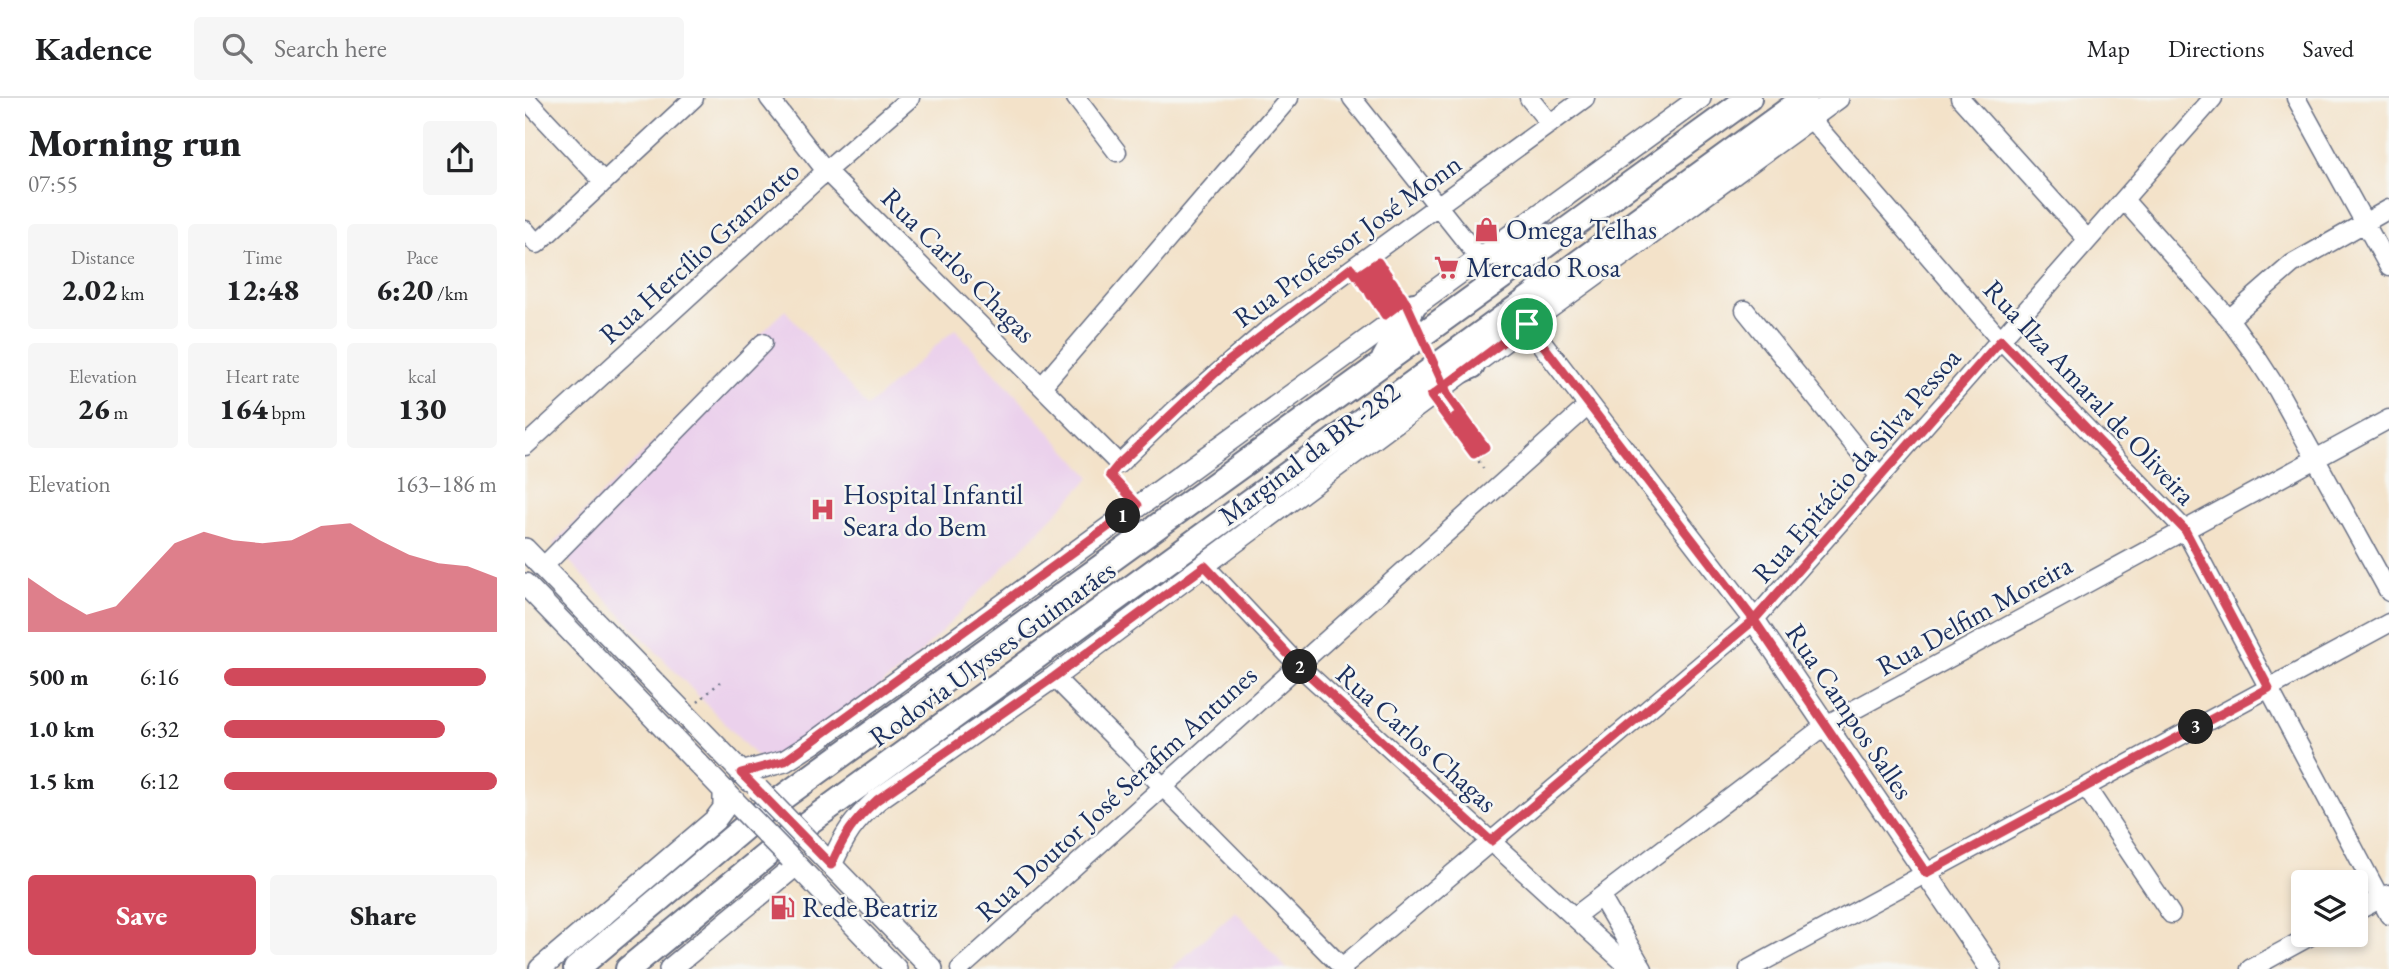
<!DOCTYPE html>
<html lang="en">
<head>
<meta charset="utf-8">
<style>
  :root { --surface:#fff; --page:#f6f6f6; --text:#202124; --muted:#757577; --line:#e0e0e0; --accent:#d1495b }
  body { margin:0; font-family:"EB Garamond",serif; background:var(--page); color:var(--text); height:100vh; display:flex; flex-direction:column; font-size:26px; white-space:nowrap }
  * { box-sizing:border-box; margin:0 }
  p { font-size:23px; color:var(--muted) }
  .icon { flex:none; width:38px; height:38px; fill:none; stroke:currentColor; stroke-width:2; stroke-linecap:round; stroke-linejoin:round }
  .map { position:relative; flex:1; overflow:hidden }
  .panel { display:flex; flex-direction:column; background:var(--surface); width:525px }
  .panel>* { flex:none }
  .fabs { position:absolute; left:1766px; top:772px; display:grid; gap:14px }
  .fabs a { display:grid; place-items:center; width:77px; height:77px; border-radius:7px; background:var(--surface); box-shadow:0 4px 10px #0003; font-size:35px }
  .pin { position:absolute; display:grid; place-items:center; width:60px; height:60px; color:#fff; margin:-30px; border:4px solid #fff; border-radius:50%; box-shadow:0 2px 7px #0007 }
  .km { position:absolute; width:35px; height:35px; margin:-18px; border-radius:50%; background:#222; color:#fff; font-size:19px; line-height:35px; text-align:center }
  .round { display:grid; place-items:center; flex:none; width:74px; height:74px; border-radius:7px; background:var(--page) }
  .headline { display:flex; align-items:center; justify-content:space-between; height:119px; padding:0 28px }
  h1 { font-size:38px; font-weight:800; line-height:52px }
  .figures { display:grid; grid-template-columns:repeat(3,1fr); gap:10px; height:119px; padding:7px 28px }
  .figures div { display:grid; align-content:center; border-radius:7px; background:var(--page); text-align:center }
  .figures b { font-size:30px; font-weight:800 }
  .figures small { font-size:19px; font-weight:400 }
  .figures p { font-size:19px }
  .chart { height:196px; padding:14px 28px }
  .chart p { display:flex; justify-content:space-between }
  .chart svg { width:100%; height:126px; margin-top:7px; fill:var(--accent); opacity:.7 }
  .button { display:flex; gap:14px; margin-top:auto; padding:14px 28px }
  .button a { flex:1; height:80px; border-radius:7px; background:var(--accent); color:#fff; font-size:28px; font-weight:800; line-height:80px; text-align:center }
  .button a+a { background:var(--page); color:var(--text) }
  ul { padding:0 28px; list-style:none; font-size:23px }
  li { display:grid; grid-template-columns:112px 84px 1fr; align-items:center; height:52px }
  li i { height:18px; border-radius:9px; background:var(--accent) }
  header { display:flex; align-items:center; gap:42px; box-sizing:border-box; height:98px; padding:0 35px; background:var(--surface); border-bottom:2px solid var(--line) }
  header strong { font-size:33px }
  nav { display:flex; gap:38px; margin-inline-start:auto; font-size:24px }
  .search { width:490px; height:63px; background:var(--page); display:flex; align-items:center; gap:18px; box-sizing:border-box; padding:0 24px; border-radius:7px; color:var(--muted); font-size:26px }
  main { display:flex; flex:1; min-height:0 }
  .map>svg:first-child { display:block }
  .built { fill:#ebd1ec }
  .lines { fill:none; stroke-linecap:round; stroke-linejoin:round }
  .minor-casing { stroke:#676e83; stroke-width:21 }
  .major-casing { stroke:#676e83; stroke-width:24 }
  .highway-casing { stroke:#676e83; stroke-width:28 }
  .path { stroke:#676e83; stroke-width:2.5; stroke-dasharray:2 5; stroke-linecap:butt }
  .minor { stroke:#fff; stroke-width:18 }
  .major { stroke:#fff; stroke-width:21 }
  .highway { stroke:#fff; stroke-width:24 }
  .major-bridge-casing { stroke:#676e83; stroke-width:24; stroke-linecap:butt }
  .path-bridge { stroke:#676e83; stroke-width:2.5; stroke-dasharray:2 5; stroke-linecap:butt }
  .major-bridge { stroke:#fff; stroke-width:21 }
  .route-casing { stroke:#fff; stroke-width:14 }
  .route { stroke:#d1495b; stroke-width:9 }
  .labels { text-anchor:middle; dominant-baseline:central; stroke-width:5; stroke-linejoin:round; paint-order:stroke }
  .poi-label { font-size:28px; fill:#1b2f5e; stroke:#f6f6f2; text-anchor:start }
  .street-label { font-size:28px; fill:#1b2f5e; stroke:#f6f6f2 }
</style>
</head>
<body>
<header>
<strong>Kadence</strong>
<div class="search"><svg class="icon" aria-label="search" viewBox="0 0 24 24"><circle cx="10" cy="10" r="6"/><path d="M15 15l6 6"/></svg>Search here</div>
<nav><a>Map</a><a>Directions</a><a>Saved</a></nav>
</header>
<main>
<section class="panel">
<div class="headline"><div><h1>Morning run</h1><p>07:55</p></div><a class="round"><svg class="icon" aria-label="share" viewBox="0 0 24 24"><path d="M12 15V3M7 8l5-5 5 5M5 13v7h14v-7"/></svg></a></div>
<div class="figures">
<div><p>Distance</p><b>2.02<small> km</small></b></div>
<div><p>Time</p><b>12:48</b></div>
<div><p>Pace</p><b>6:20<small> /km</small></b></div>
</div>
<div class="figures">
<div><p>Elevation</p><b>26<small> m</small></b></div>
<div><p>Heart rate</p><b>164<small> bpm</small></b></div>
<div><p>kcal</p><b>130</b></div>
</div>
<div class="chart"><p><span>Elevation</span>163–186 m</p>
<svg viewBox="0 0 160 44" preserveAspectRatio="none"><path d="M0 44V25L10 32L20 38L30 35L40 24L50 13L60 9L70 12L80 13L90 12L100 7L110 6L120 12L130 17L140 20L150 21L160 25V44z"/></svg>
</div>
<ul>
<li><b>500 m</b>6:16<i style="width:96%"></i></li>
<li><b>1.0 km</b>6:32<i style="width:81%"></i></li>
<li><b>1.5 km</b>6:12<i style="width:100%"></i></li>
</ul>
<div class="button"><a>Save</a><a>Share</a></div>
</section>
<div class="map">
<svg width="1864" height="871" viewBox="0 0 1864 871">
  <rect width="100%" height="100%" fill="#f6f6f2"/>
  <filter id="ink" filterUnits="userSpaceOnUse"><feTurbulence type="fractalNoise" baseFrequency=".0143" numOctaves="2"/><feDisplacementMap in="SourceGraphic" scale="14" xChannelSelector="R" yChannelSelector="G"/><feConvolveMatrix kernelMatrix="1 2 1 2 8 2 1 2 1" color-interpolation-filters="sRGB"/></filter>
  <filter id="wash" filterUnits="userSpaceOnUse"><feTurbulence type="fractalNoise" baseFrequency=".00686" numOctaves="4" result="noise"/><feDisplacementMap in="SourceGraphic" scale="28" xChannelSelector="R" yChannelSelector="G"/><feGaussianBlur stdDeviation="1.57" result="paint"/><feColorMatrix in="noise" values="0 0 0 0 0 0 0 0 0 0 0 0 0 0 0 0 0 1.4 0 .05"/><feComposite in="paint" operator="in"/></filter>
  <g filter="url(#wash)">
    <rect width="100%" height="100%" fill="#f3e2c9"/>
    <path class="built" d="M260,212L342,309L430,231L566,379L388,563L271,651L241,663L231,658L28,446Z
      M710,812L762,871H646L710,813Z"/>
  </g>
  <g filter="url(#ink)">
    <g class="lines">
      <defs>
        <path id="minor" d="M0,0L79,84
          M244,0L301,73L594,366L650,312L740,234L1060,0
          M551,0L592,54
          M827,0L954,160
          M1004,0L1025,26
          M1435,0L1563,142
          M1771,0L1864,169
          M1285,20L1476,242L1660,432L1864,817
          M1599,102L1704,221L1730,257L1752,291L1864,494
          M0,132L12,146L169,0
          M1220,212L1355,379
          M1704,221L1767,166L1864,111
          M518,287L764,0
          M0,348L301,73L385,0
          M680,468L773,567L1106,871
          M18,469L238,245
          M529,579L819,871
          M1561,689L1646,816
          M1076,799L1118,871
          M1830,814L1864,796
          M1049,819L1301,627L1864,321
          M817,869L1229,522L1688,0
          M435,871L1064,307
          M1224,871L1864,525
          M1725,871L1789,836"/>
        <path id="major" d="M1002,226L1229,522L1466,871
          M0,451L225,683
          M0,486L215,709
          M216,675L260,663L288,645L1175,0
          M283,743L407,871
          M265,760L371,871
          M306,767C320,736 327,725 352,702L529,579L1002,226L1313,0
          M15,871L190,722L199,710V692
          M145,871L271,767"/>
        <path id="highway" d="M954,160L1022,138
          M859,261L889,207
          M902,288L947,268
          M51,871L239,713L1224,0
          M103,871L262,740L1280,0"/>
      </defs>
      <use href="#minor" class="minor-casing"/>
      <use href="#major" class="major-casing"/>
      <use href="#highway" class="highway-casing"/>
      <path class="path" d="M854,209L853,207L873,193L871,189L851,204L849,201L869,186L867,183L846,198L844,194L864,180L862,176L841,191L839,188L860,173L857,170L856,171
        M927,303L960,349L957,351L933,318L930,320L953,353L949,356
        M917,312L937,337L961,375
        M590,382L602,395
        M173,604L195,584"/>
      <use href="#minor" class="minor"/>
      <use href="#major" class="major"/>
      <use href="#highway" class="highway"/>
      <defs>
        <path id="major-bridge" d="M233,691L283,743
          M215,709L265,760"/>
      </defs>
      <use href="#major-bridge" class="major-bridge-casing"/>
      <path class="path-bridge" d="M880,202L924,299"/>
      <use href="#major-bridge" class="major-bridge"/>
    </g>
  </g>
  <g class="lines" filter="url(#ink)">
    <defs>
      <path id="route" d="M1002,226L906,298L949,356L953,353L930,320L933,318L957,351L960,349L924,299L880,202L860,217L858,214L878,199L876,196L856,211L853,207L873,192L871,189L851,204L849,201L869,186L867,183L846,198L844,194L864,180L862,176L842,191L839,188L860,173L857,170L837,185L835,181L855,167L853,164L832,178L826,170L701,265L594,366L585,377L613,407L260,663L216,675L306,767C320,736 327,725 352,702L529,579L680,468L773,567L966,743L1229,522L1401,775L1744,590L1660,432L1476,242L1229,522L1002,226"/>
    </defs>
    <use href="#route" class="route-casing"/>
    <use href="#route" class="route"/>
  </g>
  <defs>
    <symbol id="shop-bare" viewBox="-9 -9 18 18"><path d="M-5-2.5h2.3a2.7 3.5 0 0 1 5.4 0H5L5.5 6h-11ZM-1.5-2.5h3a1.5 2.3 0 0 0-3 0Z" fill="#d1495b" stroke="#f6f6f2" stroke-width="2.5" paint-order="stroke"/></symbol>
    <symbol id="supermarket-bare" viewBox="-9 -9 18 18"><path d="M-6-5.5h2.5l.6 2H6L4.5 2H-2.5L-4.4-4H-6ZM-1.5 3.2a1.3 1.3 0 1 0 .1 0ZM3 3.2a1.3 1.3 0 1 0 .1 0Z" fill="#d1495b" stroke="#f6f6f2" stroke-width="2.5" paint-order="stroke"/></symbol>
    <symbol id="hospital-bare" viewBox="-9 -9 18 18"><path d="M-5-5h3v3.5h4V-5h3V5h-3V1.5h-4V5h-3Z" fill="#d1495b" stroke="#f6f6f2" stroke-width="2.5" paint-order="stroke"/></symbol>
    <symbol id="fuel-bare" viewBox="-9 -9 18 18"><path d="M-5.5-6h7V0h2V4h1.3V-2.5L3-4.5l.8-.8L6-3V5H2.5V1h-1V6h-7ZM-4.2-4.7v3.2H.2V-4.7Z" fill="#d1495b" stroke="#f6f6f2" stroke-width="2.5" paint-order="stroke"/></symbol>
  </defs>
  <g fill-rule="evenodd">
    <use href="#shop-bare" x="944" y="114" width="35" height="35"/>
    <use href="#supermarket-bare" x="904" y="152" width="35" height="35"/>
    <use href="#hospital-bare" x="280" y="394" width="35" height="35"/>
    <use href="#fuel-bare" x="240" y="792" width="35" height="35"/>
  </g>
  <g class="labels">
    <g class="poi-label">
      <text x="981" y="131">Omega Telhas</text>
      <text x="941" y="169">Mercado Rosa</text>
      <text x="318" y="396">Hospital Infantil<tspan x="318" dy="32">Seara do Bem</tspan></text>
      <text x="277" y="809">Rede Beatriz</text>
    </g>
    <g class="street-label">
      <text transform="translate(822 142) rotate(-36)">Rua Professor José Monn</text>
      <text transform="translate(174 154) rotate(-42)">Rua Hercílio Granzotto</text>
      <text transform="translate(434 167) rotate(45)">Rua Carlos Chagas</text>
      <text transform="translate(1565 294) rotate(47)">Rua Ilza Amaral de Oliveira</text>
      <text transform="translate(784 355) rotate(-37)">Marginal da BR-282</text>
      <text transform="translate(1331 367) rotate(-49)">Rua Epitácio da Silva Pessoa</text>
      <text transform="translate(1449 517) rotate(-29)">Rua Delfim Moreira</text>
      <text transform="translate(467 555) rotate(-36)">Rodovia Ulysses Guimarães</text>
      <text transform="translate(1325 613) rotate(56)">Rua Campos Salles</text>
      <text transform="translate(892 640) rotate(42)">Rua Carlos Chagas</text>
      <text transform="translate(591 695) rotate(-42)">Rua Doutor José Serafim Antunes</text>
    </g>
  </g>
</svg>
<div class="fabs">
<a><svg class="icon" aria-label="layers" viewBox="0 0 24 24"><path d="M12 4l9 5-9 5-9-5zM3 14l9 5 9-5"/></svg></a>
</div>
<div class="pin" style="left:1002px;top:226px;background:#1e9e55"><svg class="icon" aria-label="arrive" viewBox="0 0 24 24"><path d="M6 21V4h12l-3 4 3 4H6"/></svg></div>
<b class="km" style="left:598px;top:418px">1</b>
<b class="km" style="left:775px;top:569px">2</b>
<b class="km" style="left:1671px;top:629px">3</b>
</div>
</main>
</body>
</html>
